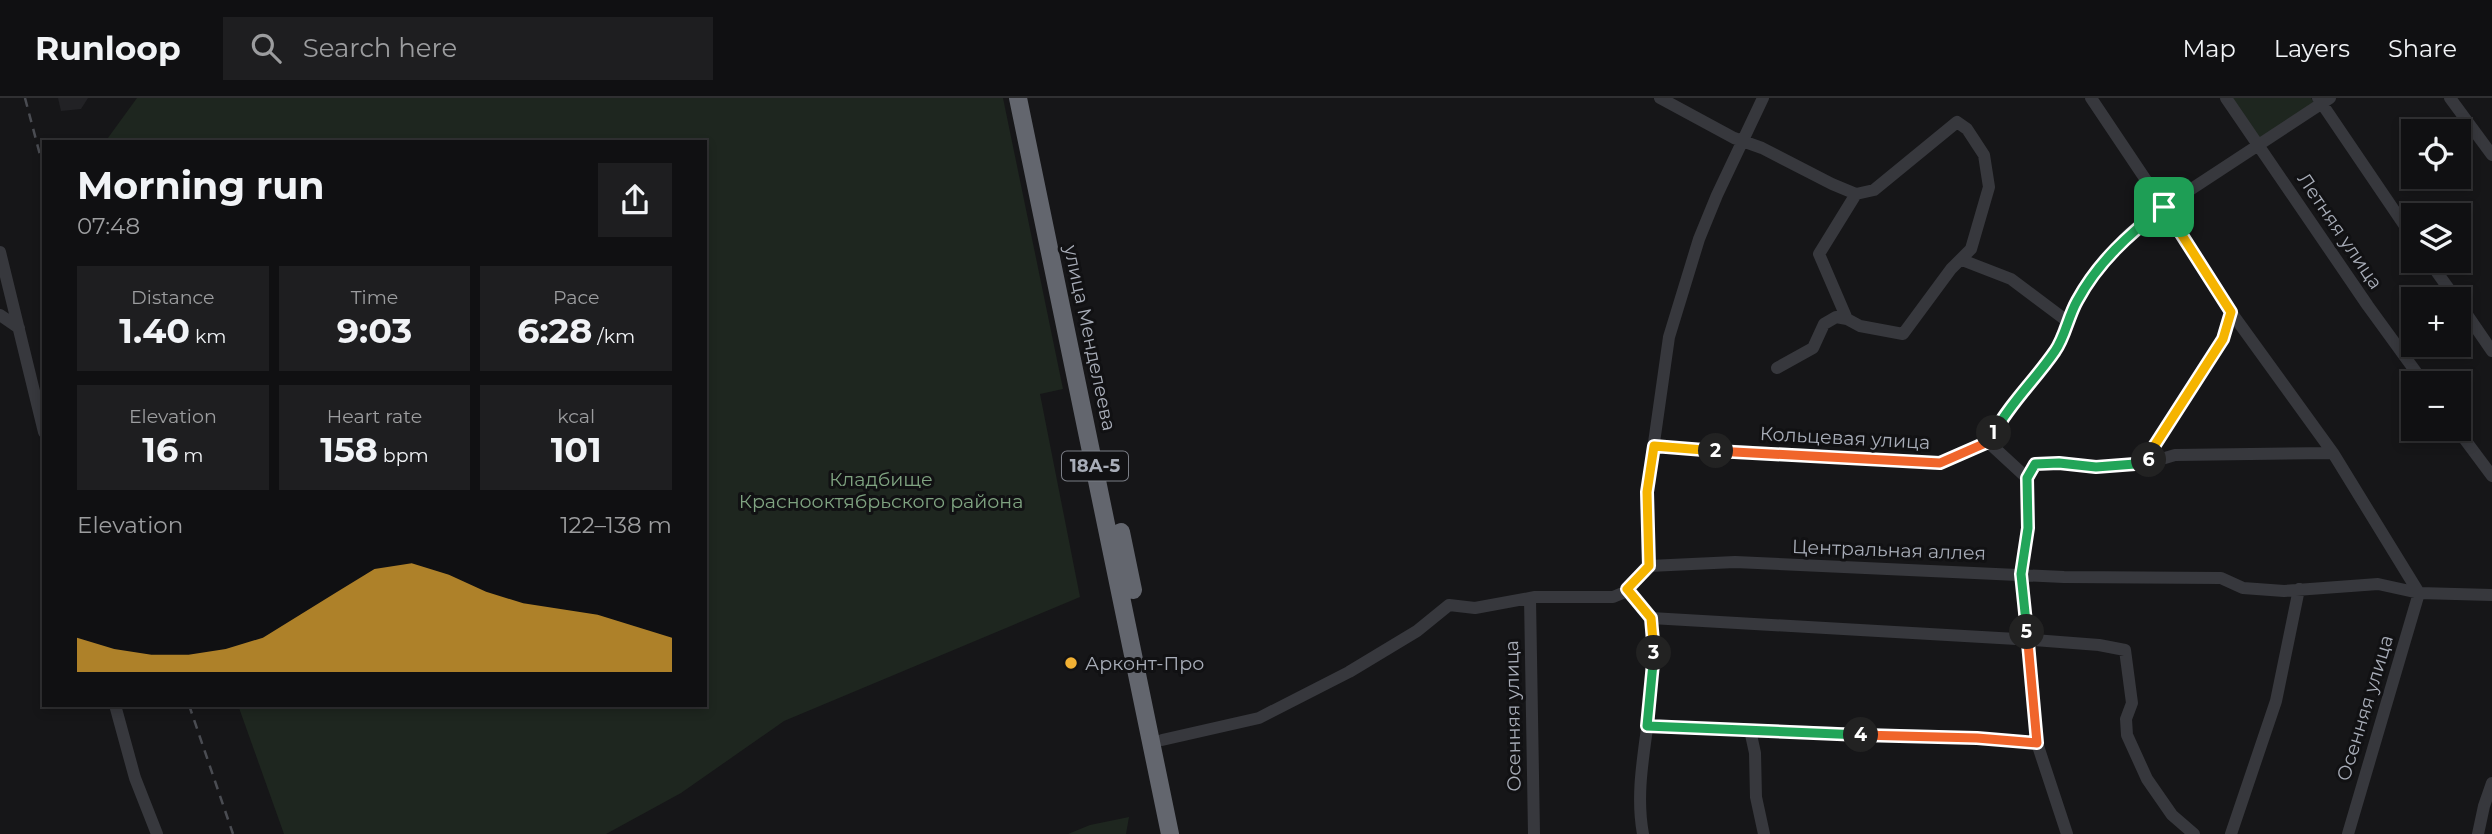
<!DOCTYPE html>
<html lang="en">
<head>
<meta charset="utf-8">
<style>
  :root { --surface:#101012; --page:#1e1e20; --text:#f1f3f6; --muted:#9c9d9f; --line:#303032; --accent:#f2b134 }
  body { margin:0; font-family:Montserrat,sans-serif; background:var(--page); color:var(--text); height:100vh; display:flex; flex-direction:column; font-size:26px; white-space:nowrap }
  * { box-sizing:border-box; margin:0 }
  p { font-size:23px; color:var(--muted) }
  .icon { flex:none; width:38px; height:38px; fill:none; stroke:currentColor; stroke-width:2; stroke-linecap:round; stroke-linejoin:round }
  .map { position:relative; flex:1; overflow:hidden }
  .details { position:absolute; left:42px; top:42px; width:665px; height:567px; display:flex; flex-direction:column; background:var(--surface); border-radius:0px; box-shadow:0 4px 10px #0003,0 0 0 2px var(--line) }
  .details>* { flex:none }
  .buttons { position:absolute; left:2401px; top:21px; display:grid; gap:14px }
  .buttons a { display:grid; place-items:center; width:70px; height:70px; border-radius:0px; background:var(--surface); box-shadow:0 4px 10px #0003,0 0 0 2px var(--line); font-size:35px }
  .pin { position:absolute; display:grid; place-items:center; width:60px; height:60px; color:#fff; margin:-30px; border-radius:14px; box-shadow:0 4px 10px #0006 }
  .km { position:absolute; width:35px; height:35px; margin:-18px; border-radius:50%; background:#222; color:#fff; font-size:19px; line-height:35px; text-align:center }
  .round { display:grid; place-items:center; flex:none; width:74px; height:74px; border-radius:0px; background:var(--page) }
  .headline { display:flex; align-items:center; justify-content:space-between; height:119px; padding:0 35px }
  h1 { font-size:38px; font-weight:700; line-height:52px }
  .stats { display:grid; grid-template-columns:repeat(3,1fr); gap:10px; height:119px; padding:7px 35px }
  .stats div { display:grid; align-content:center; border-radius:0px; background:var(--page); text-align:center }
  .stats b { font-size:35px; font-weight:700 }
  .stats small { font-size:19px; font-weight:400 }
  .stats p { font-size:19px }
  .chart { height:196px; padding:14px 35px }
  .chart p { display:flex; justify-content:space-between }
  .chart svg { width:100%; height:126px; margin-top:7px; fill:var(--accent); opacity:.7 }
  header { display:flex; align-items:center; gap:42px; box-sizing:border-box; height:98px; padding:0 35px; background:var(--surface); border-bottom:2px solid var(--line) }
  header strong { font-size:33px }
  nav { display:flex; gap:38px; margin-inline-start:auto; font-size:24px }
  .search { width:490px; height:63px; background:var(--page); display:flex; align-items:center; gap:18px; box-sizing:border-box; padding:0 24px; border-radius:0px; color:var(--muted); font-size:26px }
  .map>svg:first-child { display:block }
  .built { fill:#222225 }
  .green { fill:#1e261f }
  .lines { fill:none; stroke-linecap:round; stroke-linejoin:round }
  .minor { stroke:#37383d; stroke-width:12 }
  .highway { stroke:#63666e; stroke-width:18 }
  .rail { stroke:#4a4c52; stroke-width:2.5; stroke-dasharray:9 7; stroke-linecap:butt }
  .split-1-casing { stroke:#fff; stroke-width:14 }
  .split-2-casing { stroke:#fff; stroke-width:14 }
  .split-3-casing { stroke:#fff; stroke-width:14 }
  .split-4-casing { stroke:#fff; stroke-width:14 }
  .split-5-casing { stroke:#fff; stroke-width:14 }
  .split-6-casing { stroke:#fff; stroke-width:14 }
  .split-7-casing { stroke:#fff; stroke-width:14 }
  .split-1 { stroke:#22a559; stroke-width:9 }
  .split-2 { stroke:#f0652b; stroke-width:9 }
  .split-3 { stroke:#f5b400; stroke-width:9 }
  .split-4 { stroke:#22a559; stroke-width:9 }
  .split-5 { stroke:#f0652b; stroke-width:9 }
  .split-6 { stroke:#22a559; stroke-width:9 }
  .split-7 { stroke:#f5b400; stroke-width:9 }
  .poi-dot { fill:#f2b134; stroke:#111113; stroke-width:2.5 }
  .labels { text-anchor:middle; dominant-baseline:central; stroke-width:6; stroke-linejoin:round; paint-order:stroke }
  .shield { fill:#111113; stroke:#7b7e86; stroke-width:2 }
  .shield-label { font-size:18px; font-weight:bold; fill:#a8adb8 }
  .street-label { font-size:19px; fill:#a8adb8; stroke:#111113 }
  .park-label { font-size:19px; fill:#7fa381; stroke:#111113 }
  .poi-label { font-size:19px; fill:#a8adb8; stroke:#111113; text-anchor:start }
</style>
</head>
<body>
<header>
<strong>Runloop</strong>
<div class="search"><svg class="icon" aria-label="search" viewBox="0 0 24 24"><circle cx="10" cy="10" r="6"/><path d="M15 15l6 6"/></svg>Search here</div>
<nav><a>Map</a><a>Layers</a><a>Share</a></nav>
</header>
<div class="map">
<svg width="2492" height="736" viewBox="0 0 2492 736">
  <rect width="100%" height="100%" fill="#161618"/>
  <path class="built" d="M58,0H88L81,11L61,13Z"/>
  <path class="green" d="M137,0H1003L1063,291L1040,296L1080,499L784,623L681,695L606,736H284L238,607H705V44H105Z
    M2231,0H2311L2314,5L2259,41Z
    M1129,719L1126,736H1068L1090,727Z"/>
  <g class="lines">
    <path class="minor" d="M1660,0L1734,40L1762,50L1832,86L1856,96
      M2091,0L2164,109L2231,214L2333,355L2419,495L2348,736
      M2226,0L2368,208L2424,285
      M2318,0L2413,140
      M2450,0L2492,57
      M1957,24L1967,31L1984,57L1989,89L1971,151L1951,171L1903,236L1860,228L1847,221L1819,156L1856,96L1874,92Z
      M0,154L44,334
      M1962,162L2011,181L2067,223
      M2429,163L2456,201
      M2459,205L2492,253
      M0,217L19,230
      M1777,270L1813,250L1824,226L1836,219L1847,221
      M2457,331L2492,378
      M1988,344L2027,380L2035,366L2059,365L2096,369L2148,365L2175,357L2333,355
      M1654,348L1940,365L1988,344L2003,318L2057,251L2067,223L2078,200L2104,162L2130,135L2164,109L2330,0
      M2148,365L2151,353L2223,241L2231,214
      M2027,380L2028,430L2021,476L2037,645
      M1649,468L1647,394L1669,239L1699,141L1717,97L1763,0
      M1627,491L1651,520L2034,542L2099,547L2125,552L2132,605L2126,621L2127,637L2147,681L2172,717L2194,736
      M1530,500L1534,736
      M115,607L135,680L157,736
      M1647,628L1977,640L2037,645L2067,736
      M1750,632L1755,655L1756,699L1764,736
      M1162,642L1259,620L1349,574L1417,533L1449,507L1475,510L1535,499H1613L1625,494L1649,468L1735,464L2064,479L2221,480L2243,490L2284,493L2378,486L2419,495L2492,497
      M1643,736C1636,698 1643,661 1648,623C1652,589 1654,555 1651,520
      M2231,736L2276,603L2299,491
      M2478,736L2484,708L2492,685"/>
    <path class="highway" d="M1018,0L1170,736
      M1121,434L1133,492"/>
    <path class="rail" d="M25,0L44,72
      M189,607L233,736"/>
  </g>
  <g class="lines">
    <defs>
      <path id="split-1" d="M1994,335C2010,305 2036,281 2055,253C2065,239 2068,219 2077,203C2098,164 2129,136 2164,109"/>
      <path id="split-2" d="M1716,353L1940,365L1988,344L1994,335"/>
      <path id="split-3" d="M1654,555L1651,520L1627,491L1649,468L1647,394L1654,348L1716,353"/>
      <path id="split-4" d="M1654,555L1647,628L1861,637"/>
      <path id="split-5" d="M1861,637L1977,640L2037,645L2027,534"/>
      <path id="split-6" d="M2027,534L2021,476L2028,430L2027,380L2035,366L2059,365L2096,369L2148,365L2149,362"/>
      <path id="split-7" d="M2149,362L2151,353L2223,241L2231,214L2164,109"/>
    </defs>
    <use href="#split-1" class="split-1-casing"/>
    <use href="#split-2" class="split-2-casing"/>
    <use href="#split-3" class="split-3-casing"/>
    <use href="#split-4" class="split-4-casing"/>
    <use href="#split-5" class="split-5-casing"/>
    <use href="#split-6" class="split-6-casing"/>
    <use href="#split-7" class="split-7-casing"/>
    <use href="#split-1" class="split-1"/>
    <use href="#split-2" class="split-2"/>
    <use href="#split-3" class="split-3"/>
    <use href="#split-4" class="split-4"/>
    <use href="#split-5" class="split-5"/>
    <use href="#split-6" class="split-6"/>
    <use href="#split-7" class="split-7"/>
  </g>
  <circle class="poi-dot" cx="1071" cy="565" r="7"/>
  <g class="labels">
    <rect class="shield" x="1062" y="353.5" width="66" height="29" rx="5"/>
    <g class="shield-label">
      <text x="1095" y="368">18А-5</text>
    </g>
    <g class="street-label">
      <text transform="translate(2340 133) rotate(56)">Летняя улица</text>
      <text transform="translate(1090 240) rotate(78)">улица Менделеева</text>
      <text transform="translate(1845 340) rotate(3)">Кольцевая улица</text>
      <text transform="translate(1889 452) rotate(2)">Центральная аллея</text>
      <text transform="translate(2365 610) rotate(-73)">Осенняя улица</text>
      <text transform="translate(1513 618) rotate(-91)">Осенняя улица</text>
    </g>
    <g class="park-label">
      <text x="881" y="381">Кладбище<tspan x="881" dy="22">Краснооктябрьского района</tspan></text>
    </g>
    <g class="poi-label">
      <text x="1085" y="565">Арконт-Про</text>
    </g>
  </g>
</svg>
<div class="buttons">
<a><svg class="icon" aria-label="locate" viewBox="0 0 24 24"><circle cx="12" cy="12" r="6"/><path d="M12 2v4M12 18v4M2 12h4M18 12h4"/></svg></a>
<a><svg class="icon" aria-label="layers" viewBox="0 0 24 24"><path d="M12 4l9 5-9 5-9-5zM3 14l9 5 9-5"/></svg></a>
<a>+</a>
<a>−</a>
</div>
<div class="pin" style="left:2164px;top:109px;background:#1e9e55"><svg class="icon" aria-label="arrive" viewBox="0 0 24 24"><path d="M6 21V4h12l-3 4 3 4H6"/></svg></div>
<b class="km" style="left:1994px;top:335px">1</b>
<b class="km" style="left:1716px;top:353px">2</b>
<b class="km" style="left:1654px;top:555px">3</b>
<b class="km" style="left:1861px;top:637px">4</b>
<b class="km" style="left:2027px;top:534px">5</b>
<b class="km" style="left:2149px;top:362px">6</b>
<section class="details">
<div class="headline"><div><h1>Morning run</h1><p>07:48</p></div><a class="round"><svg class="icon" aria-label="share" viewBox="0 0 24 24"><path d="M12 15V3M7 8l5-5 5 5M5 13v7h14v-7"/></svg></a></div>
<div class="stats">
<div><p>Distance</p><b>1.40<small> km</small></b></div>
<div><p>Time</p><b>9:03</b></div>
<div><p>Pace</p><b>6:28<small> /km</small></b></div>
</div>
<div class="stats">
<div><p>Elevation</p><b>16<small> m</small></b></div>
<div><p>Heart rate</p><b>158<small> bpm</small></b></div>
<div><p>kcal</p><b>101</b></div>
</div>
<div class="chart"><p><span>Elevation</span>122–138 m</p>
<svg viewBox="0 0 160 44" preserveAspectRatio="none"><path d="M0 44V32L10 36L20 38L30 38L40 36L50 32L60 24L70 16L80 8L90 6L100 10L110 16L120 20L130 22L140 24L150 28L160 32V44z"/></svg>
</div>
</section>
</div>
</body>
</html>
